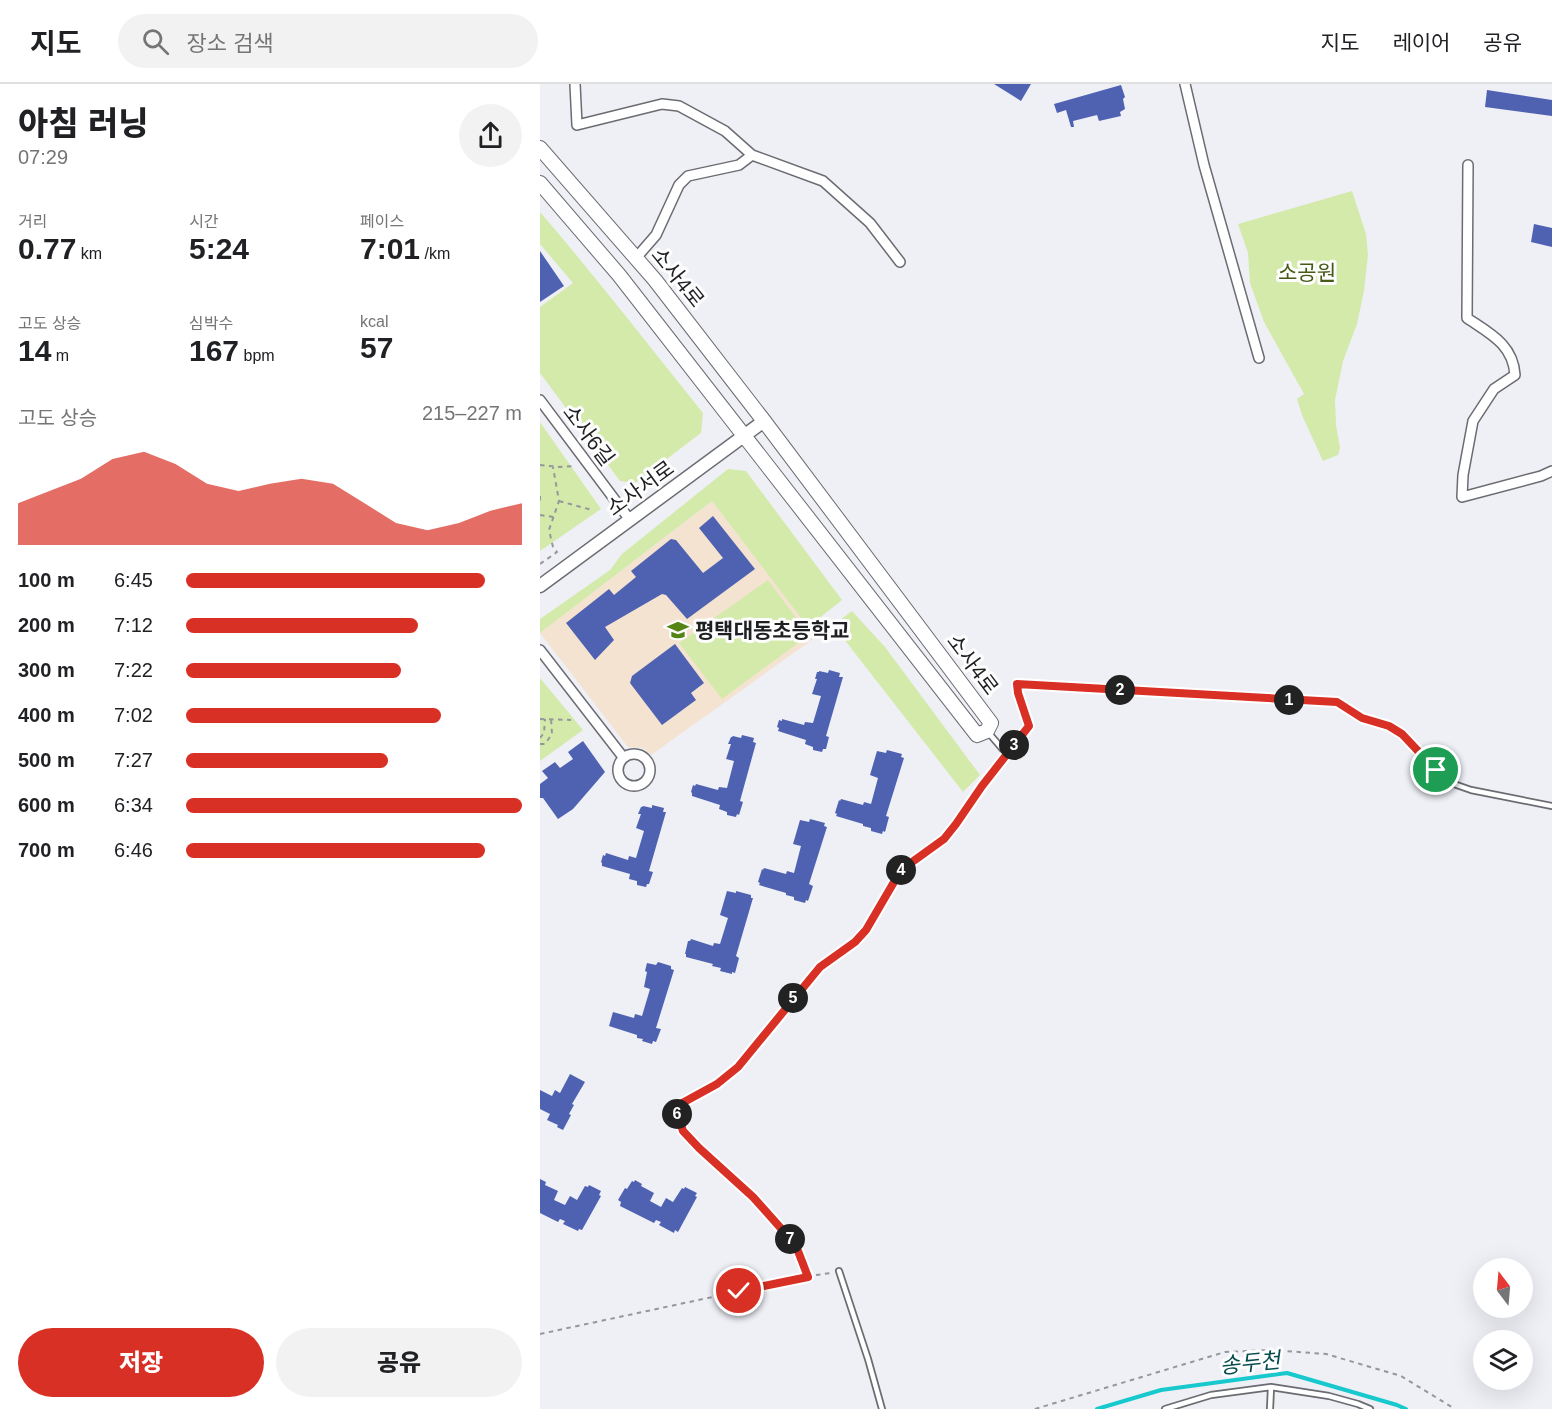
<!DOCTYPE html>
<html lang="ko">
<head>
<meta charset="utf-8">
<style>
  :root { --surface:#fff; --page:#f2f2f2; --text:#202124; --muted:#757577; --line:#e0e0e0; --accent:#d93025 }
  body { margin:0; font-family:Helvetica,"Noto Sans KR",sans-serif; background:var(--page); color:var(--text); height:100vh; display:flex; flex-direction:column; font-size:22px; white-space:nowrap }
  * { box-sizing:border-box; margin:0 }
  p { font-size:20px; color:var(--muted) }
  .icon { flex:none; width:33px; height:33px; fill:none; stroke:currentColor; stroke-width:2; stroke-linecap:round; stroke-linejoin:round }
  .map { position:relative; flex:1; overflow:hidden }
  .drawer { display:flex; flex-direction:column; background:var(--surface); width:540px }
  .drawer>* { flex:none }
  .needle { width:39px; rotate:344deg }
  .fabs { position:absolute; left:933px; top:1174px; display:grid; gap:12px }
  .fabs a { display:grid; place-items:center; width:60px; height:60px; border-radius:50%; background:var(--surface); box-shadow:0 6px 24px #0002; font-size:30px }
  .pin { position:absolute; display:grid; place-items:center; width:51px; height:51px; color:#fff; margin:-26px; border:3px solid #fff; border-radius:50%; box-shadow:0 2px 6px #0007 }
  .km { position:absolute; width:30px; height:30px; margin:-15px; border-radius:50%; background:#222; color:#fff; font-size:16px; line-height:30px; text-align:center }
  .round { display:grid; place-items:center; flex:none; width:63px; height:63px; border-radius:32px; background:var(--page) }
  .summary { display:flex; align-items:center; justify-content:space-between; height:102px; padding:0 18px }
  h1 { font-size:33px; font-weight:800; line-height:45px }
  .figures { display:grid; grid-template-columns:repeat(3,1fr); gap:9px; height:102px; padding:6px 18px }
  .figures div { display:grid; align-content:center }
  .figures b { font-size:30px; font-weight:800 }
  .figures small { font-size:16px; font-weight:400 }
  .figures p { font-size:16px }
  .chart { height:168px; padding:12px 18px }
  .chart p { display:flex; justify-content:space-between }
  .chart svg { width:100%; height:108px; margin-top:6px; fill:var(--accent); opacity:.7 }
  .cta { display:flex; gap:12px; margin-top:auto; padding:12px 18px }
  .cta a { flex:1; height:69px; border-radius:36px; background:var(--accent); color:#fff; font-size:24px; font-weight:800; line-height:69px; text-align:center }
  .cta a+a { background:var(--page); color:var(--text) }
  ul { padding:0 18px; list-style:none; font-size:20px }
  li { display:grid; grid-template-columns:96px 72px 1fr; align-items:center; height:45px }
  li i { height:15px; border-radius:8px; background:var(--accent) }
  header { display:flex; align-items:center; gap:36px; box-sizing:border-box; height:84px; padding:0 30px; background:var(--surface); border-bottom:2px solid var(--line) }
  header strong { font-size:28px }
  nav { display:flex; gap:33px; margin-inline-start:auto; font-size:21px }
  .search { width:420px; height:54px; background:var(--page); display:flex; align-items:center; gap:15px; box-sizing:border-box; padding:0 21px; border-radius:33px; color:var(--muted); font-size:22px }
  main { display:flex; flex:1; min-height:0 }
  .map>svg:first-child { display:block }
  .education { fill:#f4e3d1 }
  .green { fill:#d4eaaa }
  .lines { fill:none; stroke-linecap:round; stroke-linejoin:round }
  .stream { stroke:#17c8cd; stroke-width:4 }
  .building { fill:#4f62b1 }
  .service-casing { stroke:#6b6c72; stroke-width:8 }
  .minor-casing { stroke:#6b6c72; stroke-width:12 }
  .tertiary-casing { stroke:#6b6c72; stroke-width:15 }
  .secondary-casing { stroke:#6b6c72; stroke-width:16 }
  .path { stroke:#95979b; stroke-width:2; stroke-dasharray:4.5 4.5; stroke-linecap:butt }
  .service { stroke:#fff; stroke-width:4.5 }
  .minor { stroke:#fff; stroke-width:9 }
  .tertiary { stroke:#fff; stroke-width:12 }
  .secondary { stroke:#fff; stroke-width:14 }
  .route-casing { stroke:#fff; stroke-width:12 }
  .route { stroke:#d93025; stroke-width:8 }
  .labels { text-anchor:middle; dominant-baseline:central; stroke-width:6; stroke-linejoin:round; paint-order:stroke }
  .park-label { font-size:21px; fill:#475a17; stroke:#fdfdfe }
  .street-label { font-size:21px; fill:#1e1f21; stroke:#fdfdfe }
  .poi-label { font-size:21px; font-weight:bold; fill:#1e1f21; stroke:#fdfdfe; text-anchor:start }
  .water-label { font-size:22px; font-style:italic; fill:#054c4e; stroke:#fdfdfe }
</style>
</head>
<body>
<header>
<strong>지도</strong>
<div class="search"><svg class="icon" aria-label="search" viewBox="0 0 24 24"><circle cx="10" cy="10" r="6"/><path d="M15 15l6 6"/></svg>장소 검색</div>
<nav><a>지도</a><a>레이어</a><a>공유</a></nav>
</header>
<main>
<section class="drawer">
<div class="summary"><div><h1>아침 러닝</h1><p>07:29</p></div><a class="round"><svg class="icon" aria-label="share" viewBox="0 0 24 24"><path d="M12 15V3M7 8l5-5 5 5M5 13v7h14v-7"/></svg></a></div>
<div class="figures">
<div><p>거리</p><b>0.77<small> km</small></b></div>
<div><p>시간</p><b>5:24</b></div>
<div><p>페이스</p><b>7:01<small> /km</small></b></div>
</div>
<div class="figures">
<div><p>고도 상승</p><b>14<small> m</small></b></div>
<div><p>심박수</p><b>167<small> bpm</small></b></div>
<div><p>kcal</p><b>57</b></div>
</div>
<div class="chart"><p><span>고도 상승</span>215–227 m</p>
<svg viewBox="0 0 160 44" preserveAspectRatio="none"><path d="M0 44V27L10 22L20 17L30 9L40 6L50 11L60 19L70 22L80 19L90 17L100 19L110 27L120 35L130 38L140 35L150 30L160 27V44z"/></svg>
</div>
<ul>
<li><b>100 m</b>6:45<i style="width:89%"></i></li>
<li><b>200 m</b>7:12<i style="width:69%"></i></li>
<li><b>300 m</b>7:22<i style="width:64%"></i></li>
<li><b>400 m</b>7:02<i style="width:76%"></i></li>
<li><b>500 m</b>7:27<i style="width:60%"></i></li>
<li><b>600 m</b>6:34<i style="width:100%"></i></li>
<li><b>700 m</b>6:46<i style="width:89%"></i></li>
</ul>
<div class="cta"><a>저장</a><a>공유</a></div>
</section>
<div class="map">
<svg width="1012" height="1325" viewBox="0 0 1012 1325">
  <rect width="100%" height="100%" fill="#eef0f6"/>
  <path class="education" d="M172,417L276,553L111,671L103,664L88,663L0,549Z"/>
  <path class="green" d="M812,107L826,150L828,171L824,207L817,240L803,277L795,316L796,341L800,364L798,371L783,377L762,331L757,315L764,310L724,238L710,199L708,169L698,140Z
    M0,128C56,193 109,262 163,329L161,349L95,399L80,397L0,289V223L33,199L0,160Z
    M0,338L61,425L0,467Z
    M188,385L206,387L302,516L268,543L172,417L0,549V535L70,486L82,470Z
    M228,496L269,551L182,615L139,559Z
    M312,527L345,563L440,691L423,708L293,541Z
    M0,594L43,646L0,677Z"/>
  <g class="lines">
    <path class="stream" d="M557,1325L621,1306L747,1289L857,1321L866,1325"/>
  </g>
  <path class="building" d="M454,0H491L481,17Z
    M581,1L585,13L583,15L585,25L580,28L581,32L559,37L557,31L533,37L534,43H531L526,26L517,29L514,20Z
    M947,6L1012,16V32L945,23Z
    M994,140L1012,144V163L991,158Z
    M0,167L24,202L0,218Z
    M173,432L215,485L147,535L126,511L122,510L65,543L74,556L55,576L26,539L69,505L74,511L96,493L91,487L131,455L136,456L163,489L183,474L159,444Z
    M135,560L164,599L151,609L156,616L122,641L90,599L92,592Z
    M289,586L300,589L299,593H303L286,652L289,653L286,665H283L282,668L273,666V663L265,660L266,656L238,647L239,644L237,643L239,636L242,637V635L264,641L265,638L273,639L281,612L272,610L277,595H275L277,588H279V587L288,589Z
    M202,651L214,654L213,658L216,659L200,717L203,718L199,731L197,730L196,733L187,731V728L179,725L180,721L152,712V709L151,708L153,701L155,702L156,700L178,706L179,703L187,704L194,677L186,675L191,660H188L191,653H192L193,652L201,654Z
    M43,657L65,688L33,725L18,735L3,714H0V700L8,694L2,687L15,678L20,684L33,675L28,668Z
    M347,666L362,670L361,673L364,674L346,732L349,733L345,748L343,747L342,750L331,747V744L323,742V740L296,732L297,730L295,729L299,716L300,717L301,715L323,721L324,718L331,720L338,694L330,691L337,667L346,669Z
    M112,721L124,724L123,728H126L109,787L113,788L109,800H107L106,803L97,801V797L89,795L90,790L62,782V779L61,778L63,771L65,772L66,769L88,776L89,772L96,774L104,747L96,744L101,730H98L101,723H102L103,722L112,724Z
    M270,735L285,739L284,742L287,743L269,800L273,802L268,817L266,816L265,819L254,816V813L246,811V809L219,801L220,799L218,798L222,785L223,786L224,784L246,790L247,787L254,789L261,762L253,760L260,736L269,738Z
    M187,807L196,809V807L211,811V814H213L196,872L199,874L195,889L192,888V890L180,887L181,884L172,882L173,880L146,873V870H145L148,857H150L151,855L173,862L174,859L180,860L188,834L180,831Z
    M118,878L131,882V885L134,886L116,944L121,945L116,958L113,957L112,960L102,957L103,955L97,954V951L69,942L73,928L94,934L95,930L102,932L110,905L104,903L107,888L105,887L107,879L116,881Z
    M30,990L45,998L32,1020L34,1021L29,1030L31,1031L23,1046L17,1043L18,1041L7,1036L10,1030L0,1025V1006L12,1012L15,1006L20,1009Z
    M0,1095L6,1098L5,1101L18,1107L14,1116L25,1121L30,1112L37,1116L45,1102L48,1103L49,1101L61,1107L59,1111L61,1112L42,1146L39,1145L38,1147L23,1140L25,1137L20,1135L18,1138L0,1129Z
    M95,1096L102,1100L101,1102L114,1109L110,1117L121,1123L126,1114L133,1118L142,1104L144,1105L145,1103L157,1109L155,1112L157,1113L138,1148L135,1146L134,1149L119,1141L121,1138L116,1136L114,1139L80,1122L81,1118L78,1116L85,1104L87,1105L92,1097L94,1098Z"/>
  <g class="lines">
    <defs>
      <path id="service" d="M447,647L465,668
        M299,1187L328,1275L342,1325
        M268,1193L258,1167L246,1150L213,1113L159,1064L143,1047L135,1023L177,1000L198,983L280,883L315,858L326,845L361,786L404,755L416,740L442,702L488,642L478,609L477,600L797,618L822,634L848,642L862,650L896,686L911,699L931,706L1012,722
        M625,1325L671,1311L731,1303L789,1312L818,1320L830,1325
        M730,1325L731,1303"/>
      <path id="minor" d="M35,0L37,41L122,20L139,22L185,47L212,71L199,81L148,92L139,101L116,151L96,174
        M645,0L664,81L719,274
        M212,71L283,97L330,139L360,178
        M928,81L927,234C949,249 973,260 975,291L954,305L933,337L923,391L922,413L1001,392L1012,387
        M0,316L90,436
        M0,566L83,673
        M78 686a16 16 0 1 1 32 0a16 16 0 1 1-32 0Z"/>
      <path id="tertiary" d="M0,502L224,337"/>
      <path id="secondary" d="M0,64L115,196L224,337L451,639L447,647L437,651L79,191L0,99"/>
    </defs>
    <use href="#service" class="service-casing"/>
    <use href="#minor" class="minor-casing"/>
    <use href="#tertiary" class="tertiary-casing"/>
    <use href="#secondary" class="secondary-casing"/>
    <path class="path" d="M0,381L20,383L35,382
      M0,412V420
      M19,417L52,426
      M0,431L14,433
      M0,480L17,468L13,463L9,446L19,417L13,383
      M0,635L31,636
      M0,654L4,649L5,635
      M0,660H5L12,650L11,635
      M276,1191L291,1189
      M0,1250L261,1194
      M495,1325L685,1268L731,1266L786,1270L861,1292L915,1325"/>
    <use href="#service" class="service"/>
    <use href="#minor" class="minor"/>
    <use href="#tertiary" class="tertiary"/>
    <use href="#secondary" class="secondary"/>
  </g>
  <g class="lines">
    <defs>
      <path id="route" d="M199,1207L268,1193L258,1167L246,1150L213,1113L159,1064L143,1047L135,1023L177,1000L198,983L280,883L315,858L326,846L361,786L404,755L416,740L442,702L489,642L478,609L477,600L797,618L822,634L849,642L862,650L896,686"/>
    </defs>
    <use href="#route" class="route-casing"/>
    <use href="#route" class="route"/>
  </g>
  <defs>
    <symbol id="school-bare" viewBox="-9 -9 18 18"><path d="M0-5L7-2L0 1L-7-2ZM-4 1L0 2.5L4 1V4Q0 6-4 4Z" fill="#558414" stroke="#fdfdfe" stroke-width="2.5" paint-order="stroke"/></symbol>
  </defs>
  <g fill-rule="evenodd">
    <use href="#school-bare" x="123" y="531" width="30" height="30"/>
  </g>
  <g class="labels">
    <g class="park-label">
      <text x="767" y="188">소공원</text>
    </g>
    <g class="street-label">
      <text transform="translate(138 193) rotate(51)">소사4로</text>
      <text transform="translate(49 351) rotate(53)">소사6길</text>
      <text transform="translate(100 404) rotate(-36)">소사서로</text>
      <text transform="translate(433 580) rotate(53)">소사4로</text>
    </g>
    <g class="poi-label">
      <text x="155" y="546">평택대동초등학교</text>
    </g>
    <g class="water-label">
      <text transform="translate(710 1279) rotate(-6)">송두천</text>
    </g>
  </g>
</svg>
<div class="fabs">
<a><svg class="needle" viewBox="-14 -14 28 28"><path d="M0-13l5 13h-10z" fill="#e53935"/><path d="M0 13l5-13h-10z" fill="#757577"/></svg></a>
<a><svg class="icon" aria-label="layers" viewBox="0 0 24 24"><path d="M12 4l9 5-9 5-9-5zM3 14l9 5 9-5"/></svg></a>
</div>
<div class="pin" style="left:896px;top:686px;background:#1e9e55"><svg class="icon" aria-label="arrive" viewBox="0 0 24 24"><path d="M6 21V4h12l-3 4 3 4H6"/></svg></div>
<div class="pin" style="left:199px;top:1207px;background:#d93025"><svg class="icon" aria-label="check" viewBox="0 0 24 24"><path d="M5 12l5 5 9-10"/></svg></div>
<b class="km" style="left:749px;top:616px">1</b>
<b class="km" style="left:580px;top:606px">2</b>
<b class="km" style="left:474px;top:661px">3</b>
<b class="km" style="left:361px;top:786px">4</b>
<b class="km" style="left:253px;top:914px">5</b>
<b class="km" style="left:137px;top:1030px">6</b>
<b class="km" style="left:250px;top:1155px">7</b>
</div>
</main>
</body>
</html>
